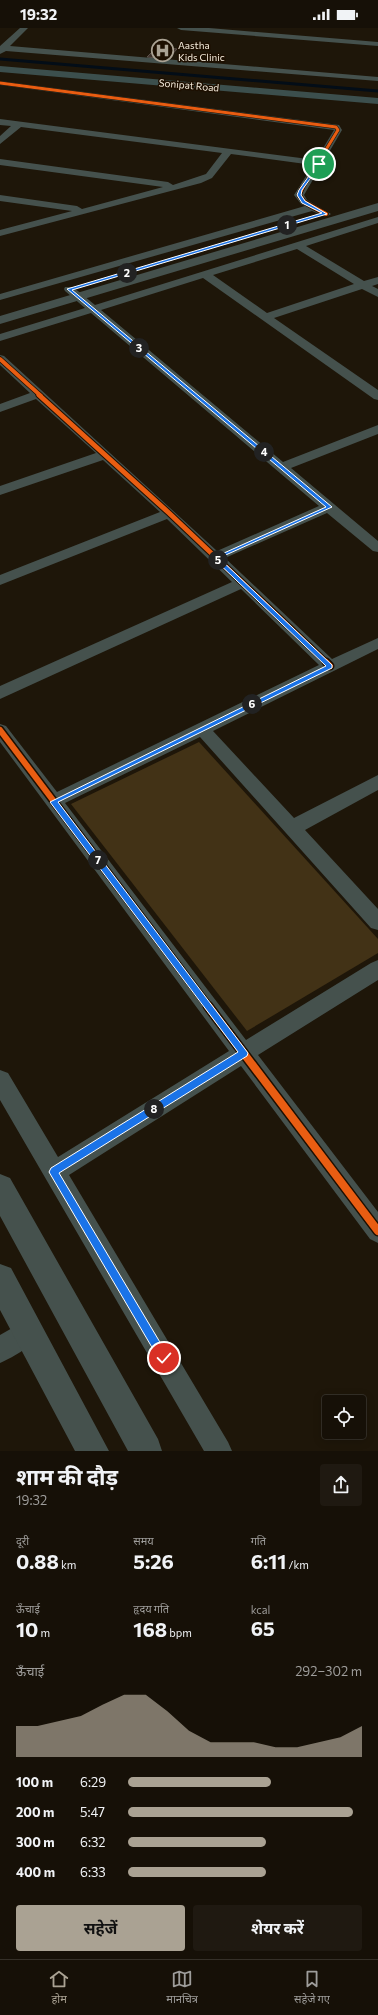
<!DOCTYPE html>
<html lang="hi">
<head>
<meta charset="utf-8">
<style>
  :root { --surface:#161007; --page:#1f1911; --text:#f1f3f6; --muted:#9e9d9b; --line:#353028; --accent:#aaa293 }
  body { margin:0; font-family:Commissioner,"Noto Sans Devanagari",sans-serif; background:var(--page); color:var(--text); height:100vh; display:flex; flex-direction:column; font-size:15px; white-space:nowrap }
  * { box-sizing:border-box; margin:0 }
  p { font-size:13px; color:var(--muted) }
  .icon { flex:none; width:22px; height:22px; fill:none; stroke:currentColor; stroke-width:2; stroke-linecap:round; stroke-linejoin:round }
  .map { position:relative; height:1423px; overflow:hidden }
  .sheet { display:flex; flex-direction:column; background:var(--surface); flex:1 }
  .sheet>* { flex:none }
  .buttons { position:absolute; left:322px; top:1367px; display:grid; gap:8px }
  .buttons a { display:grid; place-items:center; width:44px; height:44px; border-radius:4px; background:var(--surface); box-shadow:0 2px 10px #0003,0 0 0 1px var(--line); font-size:20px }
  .pin { position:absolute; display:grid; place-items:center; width:34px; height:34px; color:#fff; margin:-17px; border:2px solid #fff; border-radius:50%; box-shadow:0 1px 4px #0007 }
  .km { position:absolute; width:20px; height:20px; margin:-10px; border-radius:50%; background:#222; color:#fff; font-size:11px; line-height:20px; text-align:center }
  .round { display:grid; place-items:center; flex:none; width:42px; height:42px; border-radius:4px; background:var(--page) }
  .overview { display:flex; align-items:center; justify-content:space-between; height:68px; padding:0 16px }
  h1 { font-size:22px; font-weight:700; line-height:30px }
  .metrics { display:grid; grid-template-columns:repeat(3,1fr); gap:6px; height:68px; padding:4px 16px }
  .metrics div { display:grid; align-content:center }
  .metrics b { font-size:20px; font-weight:700 }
  .metrics small { font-size:11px; font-weight:400 }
  .metrics p { font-size:11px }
  .chart { height:112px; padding:8px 16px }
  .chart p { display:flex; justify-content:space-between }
  .chart svg { width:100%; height:72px; margin-top:4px; fill:var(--accent); opacity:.7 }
  .action { display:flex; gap:8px; margin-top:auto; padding:8px 16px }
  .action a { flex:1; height:46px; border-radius:4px; background:var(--accent); color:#111; font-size:16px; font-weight:700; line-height:46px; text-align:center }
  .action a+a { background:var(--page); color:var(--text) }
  ul { padding:0 16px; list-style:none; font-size:13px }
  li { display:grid; grid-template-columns:64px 48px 1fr; align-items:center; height:30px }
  li i { height:10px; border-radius:5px; background:var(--accent) }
  .status { display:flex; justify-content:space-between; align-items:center; height:28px; padding:0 20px; background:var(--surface); direction:ltr }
  .status svg { height:11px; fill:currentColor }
  .menu { display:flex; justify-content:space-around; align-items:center; height:56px; border-top:1px solid var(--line); background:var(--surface); font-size:11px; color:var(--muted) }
  .menu a { display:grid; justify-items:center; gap:2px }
  .menu .active { color:var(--accent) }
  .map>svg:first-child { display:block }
  .green { fill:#423216 }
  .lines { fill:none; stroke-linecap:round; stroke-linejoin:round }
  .stream { stroke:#030d17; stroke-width:3 }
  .building { fill:#3b2f28; stroke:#5c514a }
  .minor { fill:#45514d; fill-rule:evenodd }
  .tertiary { fill:#45514d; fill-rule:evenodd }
  .primary { fill:#3c4f4d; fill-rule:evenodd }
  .cycleway-far4-casing { stroke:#1d0f00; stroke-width:4 }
  .cycleway-far3-casing { stroke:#1d0f00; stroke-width:5.5 }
  .cycleway-far2-casing { stroke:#1d0f00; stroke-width:7 }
  .cycleway-far1-casing { stroke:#1d0f00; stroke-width:9 }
  .cycleway-casing { stroke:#1d0f00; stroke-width:11 }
  .cycleway-far4 { stroke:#e95d12; stroke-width:3 }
  .cycleway-far3 { stroke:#e95d12; stroke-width:4 }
  .cycleway-far2 { stroke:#e95d12; stroke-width:5 }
  .cycleway-far1 { stroke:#e95d12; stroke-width:6 }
  .cycleway { stroke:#e95d12; stroke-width:8 }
  .route { fill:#1a73e8; stroke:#fff }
  .labels { text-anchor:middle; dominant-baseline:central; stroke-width:3; stroke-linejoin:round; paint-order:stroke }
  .far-poi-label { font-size:10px; fill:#f6eddd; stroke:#1d0f00; text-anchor:start }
  .far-street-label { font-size:10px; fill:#f6eddd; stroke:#1d0f00 }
</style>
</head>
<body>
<div class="status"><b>19:32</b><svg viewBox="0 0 49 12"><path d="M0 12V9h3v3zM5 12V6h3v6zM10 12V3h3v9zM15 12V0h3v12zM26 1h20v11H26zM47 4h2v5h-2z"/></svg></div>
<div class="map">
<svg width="378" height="1423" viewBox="0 0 378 1423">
  <rect width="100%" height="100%" fill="#1e1609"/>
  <path class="green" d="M199,714L378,911V925L247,1003L71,776Z"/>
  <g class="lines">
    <path class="stream" d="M0,31L378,63"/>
  </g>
  <path class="building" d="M157,19L177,21L168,31L147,29Z"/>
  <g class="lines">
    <path class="minor" d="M20,0H28L10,18L378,49V53L6,23L0,26V18Z
      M177,0H209L378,14V18L181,2Z
      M0,53L339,97L342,102L304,167L307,172L331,186L326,189L312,183L0,272V266L305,178L301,176L294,167L313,137L231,126L212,150L201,155L0,208V202L72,183L0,173V167L77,178L82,181L163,159L0,137V131L168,154L173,157L206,146L222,125L21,99L0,116V108L11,98L0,97V91L316,132L334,102L0,57Z
      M378,189V195L306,218L364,253L378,249V256L372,258L378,261V269L362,261L274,290L378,362V372L374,371L203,250L101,282L283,434L378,397V406L291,440L378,513V524L373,523L327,485L225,530L332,631L378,610V621L213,703L294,790L378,747V762L305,802L378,881V902L371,900L200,709L65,775L246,1012L371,935L378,932V952L258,1027L378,1184V1215L370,1211L241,1038L69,1147L228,1414L232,1423H204L0,1072V1042L8,1045L58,1129L229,1023L0,714V696L6,698L57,764L319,637L241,561L0,671V658L232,554L167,491L0,557V547L160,484L103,432L0,467V458L96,425L36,371L0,384V376L30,365L0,337V327L4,328L217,523L319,478L91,285L0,313V306L85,280L65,263L64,261L65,259H73L95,277ZM297,221L354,256L267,285L213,247Z
      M28,1291L37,1294L40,1303C34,1318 15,1328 0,1335V1307Z"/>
    <path class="tertiary" d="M378,175V183L0,296V288Z
      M0,1146L10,1150L158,1411L162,1423H128L0,1188Z
      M0,1236L11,1240L109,1423H75L0,1282Z"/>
    <path class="primary" d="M0,38L378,70V76L0,44Z"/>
    <defs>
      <path id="cycleway-far4" d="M0,55L336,99L338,102L302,161"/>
      <path id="cycleway-far3" d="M302,160L299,167L304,174L326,186
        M0,331L41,368"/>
      <path id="cycleway-far2" d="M39,367L169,485L327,635"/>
      <path id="cycleway-far1" d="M326,634L330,638
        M0,702L209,979"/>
      <path id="cycleway" d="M208,978L378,1203"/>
    </defs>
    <use href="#cycleway-far4" class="cycleway-far4-casing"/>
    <use href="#cycleway-far3" class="cycleway-far3-casing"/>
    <use href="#cycleway-far2" class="cycleway-far2-casing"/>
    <use href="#cycleway-far1" class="cycleway-far1-casing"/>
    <use href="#cycleway" class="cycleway-casing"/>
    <use href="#cycleway-far4" class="cycleway-far4"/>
    <use href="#cycleway-far3" class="cycleway-far3"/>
    <use href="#cycleway-far2" class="cycleway-far2"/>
    <use href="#cycleway-far1" class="cycleway-far1"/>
    <use href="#cycleway" class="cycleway"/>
  </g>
  <path class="route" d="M318,135L321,136L302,162L301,167L305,173L327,186L72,262L332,479L219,530L332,637V640L58,774L248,1025L247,1028L59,1145L167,1326L169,1330L167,1333L164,1335L160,1333L49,1144L51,1140L238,1024L50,774L326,638L213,530L326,479L67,261L322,185L302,175L297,167L299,162Z"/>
  <defs>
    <symbol id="hospital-ring" viewBox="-11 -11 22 22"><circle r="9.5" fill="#1d0f00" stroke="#aaa293" stroke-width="1.5"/><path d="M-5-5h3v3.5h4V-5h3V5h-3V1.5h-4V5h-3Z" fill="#aaa293"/></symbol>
  </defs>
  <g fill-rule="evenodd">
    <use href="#hospital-ring" x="150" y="10" width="25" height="25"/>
  </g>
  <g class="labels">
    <g class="far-poi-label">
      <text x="178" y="17">Aastha<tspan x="178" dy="12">Kids Clinic</tspan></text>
    </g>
    <g class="far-street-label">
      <text transform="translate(189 57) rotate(5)">Sonipat Road</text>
    </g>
  </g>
</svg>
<div class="buttons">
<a><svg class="icon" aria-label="locate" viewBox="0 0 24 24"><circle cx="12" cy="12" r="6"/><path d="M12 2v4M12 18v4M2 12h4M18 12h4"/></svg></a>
</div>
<div class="pin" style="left:319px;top:136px;background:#1e9e55"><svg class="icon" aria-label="arrive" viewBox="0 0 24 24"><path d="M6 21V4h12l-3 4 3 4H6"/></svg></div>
<div class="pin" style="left:164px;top:1330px;background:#d93025"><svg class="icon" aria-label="check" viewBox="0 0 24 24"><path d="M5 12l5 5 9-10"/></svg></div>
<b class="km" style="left:287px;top:197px">1</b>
<b class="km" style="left:127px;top:245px">2</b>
<b class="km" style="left:139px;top:320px">3</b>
<b class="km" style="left:264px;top:424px">4</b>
<b class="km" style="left:218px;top:532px">5</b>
<b class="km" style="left:252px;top:676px">6</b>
<b class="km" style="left:98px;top:832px">7</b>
<b class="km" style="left:154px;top:1081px">8</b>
</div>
<section class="sheet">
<div class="overview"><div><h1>शाम की दौड़</h1><p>19:32</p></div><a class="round"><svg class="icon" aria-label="share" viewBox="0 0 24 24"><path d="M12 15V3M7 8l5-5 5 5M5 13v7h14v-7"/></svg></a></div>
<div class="metrics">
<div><p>दूरी</p><b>0.88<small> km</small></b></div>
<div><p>समय</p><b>5:26</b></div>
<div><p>गति</p><b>6:11<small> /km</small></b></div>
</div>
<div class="metrics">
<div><p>ऊँचाई</p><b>10<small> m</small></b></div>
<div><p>हृदय गति</p><b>168<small> bpm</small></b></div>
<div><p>kcal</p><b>65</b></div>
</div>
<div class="chart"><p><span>ऊँचाई</span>292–302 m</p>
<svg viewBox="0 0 160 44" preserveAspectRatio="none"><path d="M0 44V25L10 25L20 22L30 19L40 12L50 6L60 6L70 16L80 28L90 35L100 35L110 35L120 38L130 38L140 35L150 32L160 25V44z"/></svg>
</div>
<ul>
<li><b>100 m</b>6:29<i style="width:61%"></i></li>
<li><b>200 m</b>5:47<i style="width:96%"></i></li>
<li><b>300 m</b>6:32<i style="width:59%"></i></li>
<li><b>400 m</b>6:33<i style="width:59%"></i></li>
</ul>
<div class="action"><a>सहेजें</a><a>शेयर करें</a></div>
</section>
<nav class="menu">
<a class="active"><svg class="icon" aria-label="home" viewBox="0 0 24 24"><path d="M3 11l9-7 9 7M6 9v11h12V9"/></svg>होम</a>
<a><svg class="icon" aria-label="map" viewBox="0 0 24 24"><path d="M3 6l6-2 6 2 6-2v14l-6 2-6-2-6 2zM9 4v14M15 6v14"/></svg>मानचित्र</a>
<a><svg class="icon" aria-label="saved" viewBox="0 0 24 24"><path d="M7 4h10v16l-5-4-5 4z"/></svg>सहेजे गए</a>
</nav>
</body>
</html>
